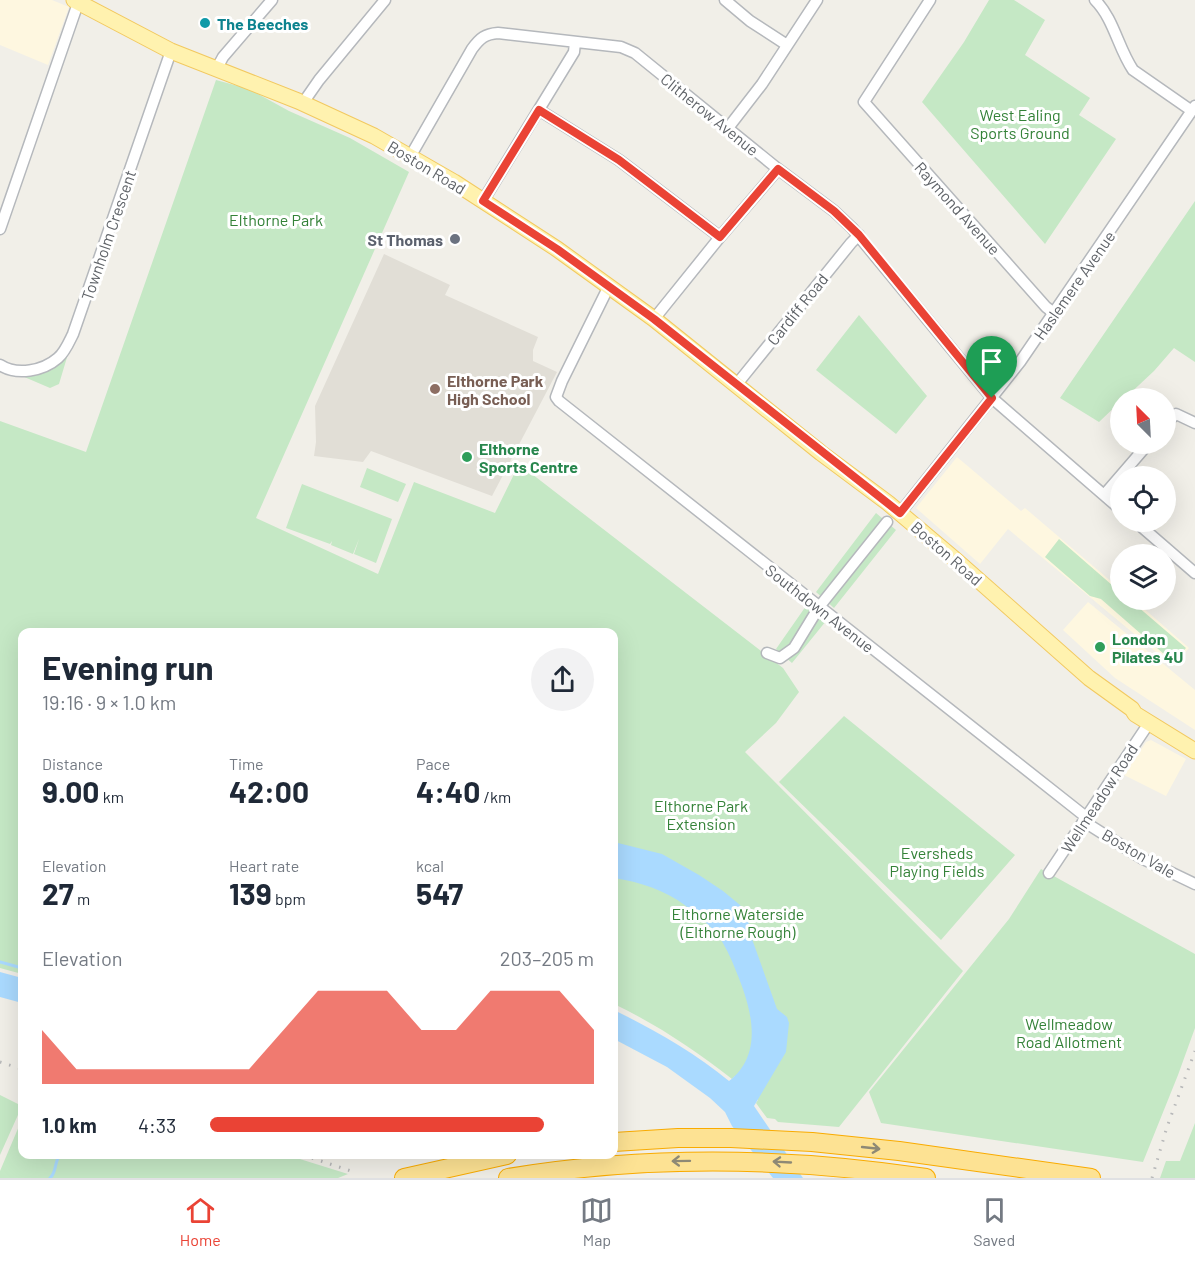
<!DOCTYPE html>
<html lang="en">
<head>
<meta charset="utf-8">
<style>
  :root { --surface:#fff; --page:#f2f2f3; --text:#1f2937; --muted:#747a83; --line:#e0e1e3; --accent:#ea4335 }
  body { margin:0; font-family:Barlow,sans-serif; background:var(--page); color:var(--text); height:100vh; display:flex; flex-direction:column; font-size:22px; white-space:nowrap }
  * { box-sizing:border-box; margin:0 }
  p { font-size:20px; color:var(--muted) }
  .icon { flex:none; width:33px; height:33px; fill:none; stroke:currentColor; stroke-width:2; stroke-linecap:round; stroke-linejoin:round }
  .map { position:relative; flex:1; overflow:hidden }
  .side { position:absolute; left:18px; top:628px; width:600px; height:531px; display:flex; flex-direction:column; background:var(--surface); border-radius:12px; box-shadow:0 6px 24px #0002 }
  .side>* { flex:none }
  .needle { width:39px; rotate:336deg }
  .tools { position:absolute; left:1110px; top:388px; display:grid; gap:12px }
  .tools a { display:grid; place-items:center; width:66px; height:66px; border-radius:50%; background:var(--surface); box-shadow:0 6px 24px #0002; font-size:30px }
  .pin { position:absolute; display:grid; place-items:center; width:51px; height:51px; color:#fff; margin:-62px -26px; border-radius:50% 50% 50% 0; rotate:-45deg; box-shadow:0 0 6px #0007 }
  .pin .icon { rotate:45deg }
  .round { display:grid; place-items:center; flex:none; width:63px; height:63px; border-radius:32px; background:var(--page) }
  .overview { display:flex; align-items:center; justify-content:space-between; height:102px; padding:0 24px }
  h1 { font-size:33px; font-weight:700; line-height:45px }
  .metrics { display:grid; grid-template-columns:repeat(3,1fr); gap:9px; height:102px; padding:6px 24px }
  .metrics div { display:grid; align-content:center }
  .metrics b { font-size:30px; font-weight:700 }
  .metrics small { font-size:16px; font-weight:400 }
  .metrics p { font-size:16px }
  .chart { height:168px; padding:12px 24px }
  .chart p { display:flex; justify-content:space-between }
  .chart svg { width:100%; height:108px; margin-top:6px; fill:var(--accent); opacity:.7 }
  ul { padding:0 24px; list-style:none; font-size:20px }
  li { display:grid; grid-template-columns:96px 72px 1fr; align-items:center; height:45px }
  li i { height:15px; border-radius:8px; background:var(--accent) }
  .tabs { display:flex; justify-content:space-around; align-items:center; height:84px; border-top:2px solid var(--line); background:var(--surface); font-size:16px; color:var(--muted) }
  .tabs a { display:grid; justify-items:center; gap:3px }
  .tabs .on { color:var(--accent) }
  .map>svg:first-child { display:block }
  .commercial { fill:#fef7e0 }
  .education { fill:#e1ded6 }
  .green { fill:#c5e8c5 }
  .water { fill:#aadaff }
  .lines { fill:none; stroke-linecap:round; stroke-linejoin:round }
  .stream { stroke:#aadaff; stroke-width:3 }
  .street-casing { stroke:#b5b8bc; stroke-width:13 }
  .primary-casing { stroke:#f2c960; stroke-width:17 }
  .highway-casing { stroke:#f9ab00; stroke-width:20 }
  .street { stroke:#fff; stroke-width:10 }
  .primary { stroke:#fff2af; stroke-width:15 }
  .highway { stroke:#fde293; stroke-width:18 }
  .rail { stroke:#b6b7b8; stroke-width:3; stroke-dasharray:1.5 8; stroke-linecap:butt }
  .oneway { stroke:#8e8975 }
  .route-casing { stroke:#fff; stroke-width:12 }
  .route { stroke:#ea4335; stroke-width:8 }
  .culture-dot { fill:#0f9aa8; stroke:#fff; stroke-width:2 }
  .worship-dot { fill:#6b7280; stroke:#fff; stroke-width:2 }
  .education-dot { fill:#8d6e63; stroke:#fff; stroke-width:2 }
  .leisure-dot { fill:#2e9e5b; stroke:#fff; stroke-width:2 }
  .labels { text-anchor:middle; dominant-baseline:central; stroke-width:6; stroke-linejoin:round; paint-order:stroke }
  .culture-label { font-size:16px; font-weight:bold; fill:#0d838f; stroke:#fff; text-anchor:start }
  .street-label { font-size:16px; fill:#5f6368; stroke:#fff }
  .park-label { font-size:16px; fill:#348238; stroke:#fff }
  .worship-label { font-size:16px; font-weight:bold; fill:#5b616d; stroke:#fff; text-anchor:end }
  .education-label { font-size:16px; font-weight:bold; fill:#785e54; stroke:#fff; text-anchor:start }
  .leisure-label { font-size:16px; font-weight:bold; fill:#27864d; stroke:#fff; text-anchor:start }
</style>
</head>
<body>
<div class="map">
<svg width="1195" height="1178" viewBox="0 0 1195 1178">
  <rect width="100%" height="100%" fill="#f1efe8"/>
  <path class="commercial" d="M0,0H52L69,7L48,65L0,45Z
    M957,457L1021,511L1025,508L1120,589V600H1134L1189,648L1173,666L1008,529L980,564L916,508Z
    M1088,602L1195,690V730L1115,678L1063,630Z
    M1151,740L1186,759L1166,796L1124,775L1146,742Z"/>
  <path class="education" d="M384,254L450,285L445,295L538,337L533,350V361L557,372L492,496L371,451L363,462L314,456L316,442L315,406Z"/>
  <path class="green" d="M989,0H1014L1045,20L1025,55L1090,98L1079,115L1116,139L1045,244L922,102L964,42Z
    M216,80L249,89L289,111L350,138L409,172L256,518L378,574L414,482L495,513L519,464L783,668L799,692L776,723L745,752L963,971L839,1127L778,1122L775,1119L767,1118L756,1103L758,1100L735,1076L732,1079C695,1050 656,1024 614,1004V633H22V974L0,968V421L86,452Z
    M1195,201V362L1174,348L1154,371L1124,399H1120V402L1099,422L1060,398Z
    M859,315L927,396L896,434L816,370Z
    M68,354L59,384L50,388L22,376C42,374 54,368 68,354Z
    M367,468L406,484L398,502L360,487Z
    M302,484L392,519L376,563L354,554L359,539L353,554L331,545L332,541L330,544L286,528Z
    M876,513L896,530L834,608L816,592Z
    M1059,539L1120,592V600H1130L1186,648L1173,662L1101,599L1090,596L1045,557Z
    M806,606L826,621L792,663L776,649Z
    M844,716L1015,855L941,940L779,782Z
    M1041,869L1195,954V1028L1178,1075L1143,1162L881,1123L869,1092L1009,919Z
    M0,1095L22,1106L0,1155Z
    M22,1119V1155H287L348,1174L338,1178H0V1171Z
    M1195,1123V1178H1160L1166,1161H1180Z"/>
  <path class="water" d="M614,842L662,854L699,875L723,891L740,905L748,920L752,939L777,1009L787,1017L789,1023L786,1052L754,1106L803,1178H773L732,1126L725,1112L710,1098L667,1067L614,1039V1010C653,1029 695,1053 729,1081C765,1053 751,1007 736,971C731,958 725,945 717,934C708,924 697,914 686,906C665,890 640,882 614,878Z
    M0,972L22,978V1003L0,997Z"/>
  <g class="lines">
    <path class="stream" d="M0,962L22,968
      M50,1178C57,1172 54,1162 60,1155"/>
    <defs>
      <path id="street" d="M725,0L750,21L787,45
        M930,0L864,102L1046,307L1054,313
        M1095,0C1114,19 1118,48 1133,70L1192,111
        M217,68L223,57L272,0
        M303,103L319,80L385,0
        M539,110L619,160L720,237
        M728,128L762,84L817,0
        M410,157L472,49C480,38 485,34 498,33L621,47L635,53L778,169L834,211L852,228L992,398L1120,509
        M483,201L574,52L575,42
        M0,229L76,9L83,0
        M654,319L720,237L778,169
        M0,365C17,376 43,371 58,358C65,352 69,342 73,334L171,51
        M737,384L851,243L859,235
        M556,397L559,401L1086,817
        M556,397L562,381L609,286
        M1166,423L1176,414L1195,423
        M1104,495L1148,444
        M900,513L1020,362L1195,106
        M1136,522L1195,573
        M767,653L780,658L794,648L819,607L887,522
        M1083,821L1143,859L1195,884
        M1049,873L1149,723"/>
      <path id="primary" d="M74,0L171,51L298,101L374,136L454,182L557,249L654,319L821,453L888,503L958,562L1089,678L1132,709L1135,714L1195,751"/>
      <path id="highway" d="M614,1142L678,1138H731L812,1142L899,1151L1091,1178
        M404,1178L507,1155
        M508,1178C648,1155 787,1157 926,1178"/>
    </defs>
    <use href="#street" class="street-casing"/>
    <use href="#primary" class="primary-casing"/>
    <use href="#highway" class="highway-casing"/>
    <use href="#street" class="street"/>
    <use href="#primary" class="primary"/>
    <use href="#highway" class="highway"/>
    <path class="rail" d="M0,1062L22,1069
      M303,1155L351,1171
      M1152,1178L1167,1127L1195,1051"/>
  </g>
  <defs><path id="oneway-shaft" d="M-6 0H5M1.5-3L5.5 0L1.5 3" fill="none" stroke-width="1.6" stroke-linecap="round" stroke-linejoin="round" transform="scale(1.5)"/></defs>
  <g class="oneway">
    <use href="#oneway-shaft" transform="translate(871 1148) rotate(6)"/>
    <use href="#oneway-shaft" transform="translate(681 1161) rotate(179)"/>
    <use href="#oneway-shaft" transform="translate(782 1162) rotate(-177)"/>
  </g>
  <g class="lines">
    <defs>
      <path id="route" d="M539,110L619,160L720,237L778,169L834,211L859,235L992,398L900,513L654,319L557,249L483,201Z"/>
    </defs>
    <use href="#route" class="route-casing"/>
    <use href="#route" class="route"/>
  </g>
  <circle class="culture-dot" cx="205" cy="23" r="6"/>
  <circle class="worship-dot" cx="455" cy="239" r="6"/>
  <circle class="education-dot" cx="435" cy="389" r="6"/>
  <g class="leisure-dot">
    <circle cx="467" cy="457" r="6"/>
    <circle cx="1100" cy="647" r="6"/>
  </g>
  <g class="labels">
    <g class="culture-label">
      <text x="217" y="23">The Beeches</text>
    </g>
    <g class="street-label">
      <text transform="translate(710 114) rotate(39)">Clitherow Avenue</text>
      <text transform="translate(427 167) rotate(31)">Boston Road</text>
      <text transform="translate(958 208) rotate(48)">Raymond Avenue</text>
      <text transform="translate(108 235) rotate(-71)">Townholm Crescent</text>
      <text transform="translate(1074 285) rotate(-55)">Haslemere Avenue</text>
      <text transform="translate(797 309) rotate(-51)">Cardiff Road</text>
      <text transform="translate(947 553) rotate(41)">Boston Road</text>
      <text transform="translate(820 608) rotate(38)">Southdown Avenue</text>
      <text transform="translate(1099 798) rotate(-57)">Wellmeadow Road</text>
      <text transform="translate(1139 853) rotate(30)">Boston Vale</text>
    </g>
    <g class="park-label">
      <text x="1020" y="114">West Ealing<tspan x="1020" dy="18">Sports Ground</tspan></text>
      <text x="276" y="219">Elthorne Park</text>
      <text x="701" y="805">Elthorne Park<tspan x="701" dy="18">Extension</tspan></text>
      <text x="937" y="852">Eversheds<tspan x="937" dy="18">Playing Fields</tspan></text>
      <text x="738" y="913">Elthorne Waterside<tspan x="738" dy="18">(Elthorne Rough)</tspan></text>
      <text x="1069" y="1023">Wellmeadow<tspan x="1069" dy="18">Road Allotment</tspan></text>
    </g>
    <g class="worship-label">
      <text x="443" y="239">St Thomas</text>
    </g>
    <g class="education-label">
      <text x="447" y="380">Elthorne Park<tspan x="447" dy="18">High School</tspan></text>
    </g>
    <g class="leisure-label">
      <text x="479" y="448">Elthorne<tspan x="479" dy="18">Sports Centre</tspan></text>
      <text x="1112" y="638">London<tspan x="1112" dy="18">Pilates 4U</tspan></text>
    </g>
  </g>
</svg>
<div class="tools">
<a><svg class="needle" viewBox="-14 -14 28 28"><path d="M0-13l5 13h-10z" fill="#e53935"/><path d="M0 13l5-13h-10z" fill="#747a83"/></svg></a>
<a><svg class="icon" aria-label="locate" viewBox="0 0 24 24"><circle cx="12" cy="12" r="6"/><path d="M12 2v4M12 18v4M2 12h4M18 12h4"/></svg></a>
<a><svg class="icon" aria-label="layers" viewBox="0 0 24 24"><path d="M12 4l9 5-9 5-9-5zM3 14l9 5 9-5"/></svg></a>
</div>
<div class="pin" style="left:992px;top:398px;background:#1e9e55"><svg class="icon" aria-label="arrive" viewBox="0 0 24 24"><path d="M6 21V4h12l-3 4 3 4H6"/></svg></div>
<section class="side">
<div class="overview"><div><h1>Evening run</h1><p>19:16 · 9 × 1.0 km</p></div><a class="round"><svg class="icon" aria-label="share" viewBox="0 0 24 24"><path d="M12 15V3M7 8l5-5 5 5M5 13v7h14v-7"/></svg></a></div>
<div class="metrics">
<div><p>Distance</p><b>9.00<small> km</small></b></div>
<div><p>Time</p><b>42:00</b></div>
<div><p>Pace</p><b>4:40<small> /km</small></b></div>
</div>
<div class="metrics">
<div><p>Elevation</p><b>27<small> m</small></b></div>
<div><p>Heart rate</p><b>139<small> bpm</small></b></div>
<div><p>kcal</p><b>547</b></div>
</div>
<div class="chart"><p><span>Elevation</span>203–205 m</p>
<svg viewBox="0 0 160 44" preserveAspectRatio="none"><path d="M0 44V22L10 38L20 38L30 38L40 38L50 38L60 38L70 22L80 6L90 6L100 6L110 22L120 22L130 6L140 6L150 6L160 22V44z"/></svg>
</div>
<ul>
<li><b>1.0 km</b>4:33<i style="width:87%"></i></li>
</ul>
</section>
</div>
<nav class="tabs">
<a class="on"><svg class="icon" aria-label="home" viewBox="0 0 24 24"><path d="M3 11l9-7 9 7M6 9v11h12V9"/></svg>Home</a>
<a><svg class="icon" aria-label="map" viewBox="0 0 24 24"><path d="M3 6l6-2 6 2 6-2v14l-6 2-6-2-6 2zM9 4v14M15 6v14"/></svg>Map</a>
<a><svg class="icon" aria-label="saved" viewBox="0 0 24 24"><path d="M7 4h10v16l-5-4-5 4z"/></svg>Saved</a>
</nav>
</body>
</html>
